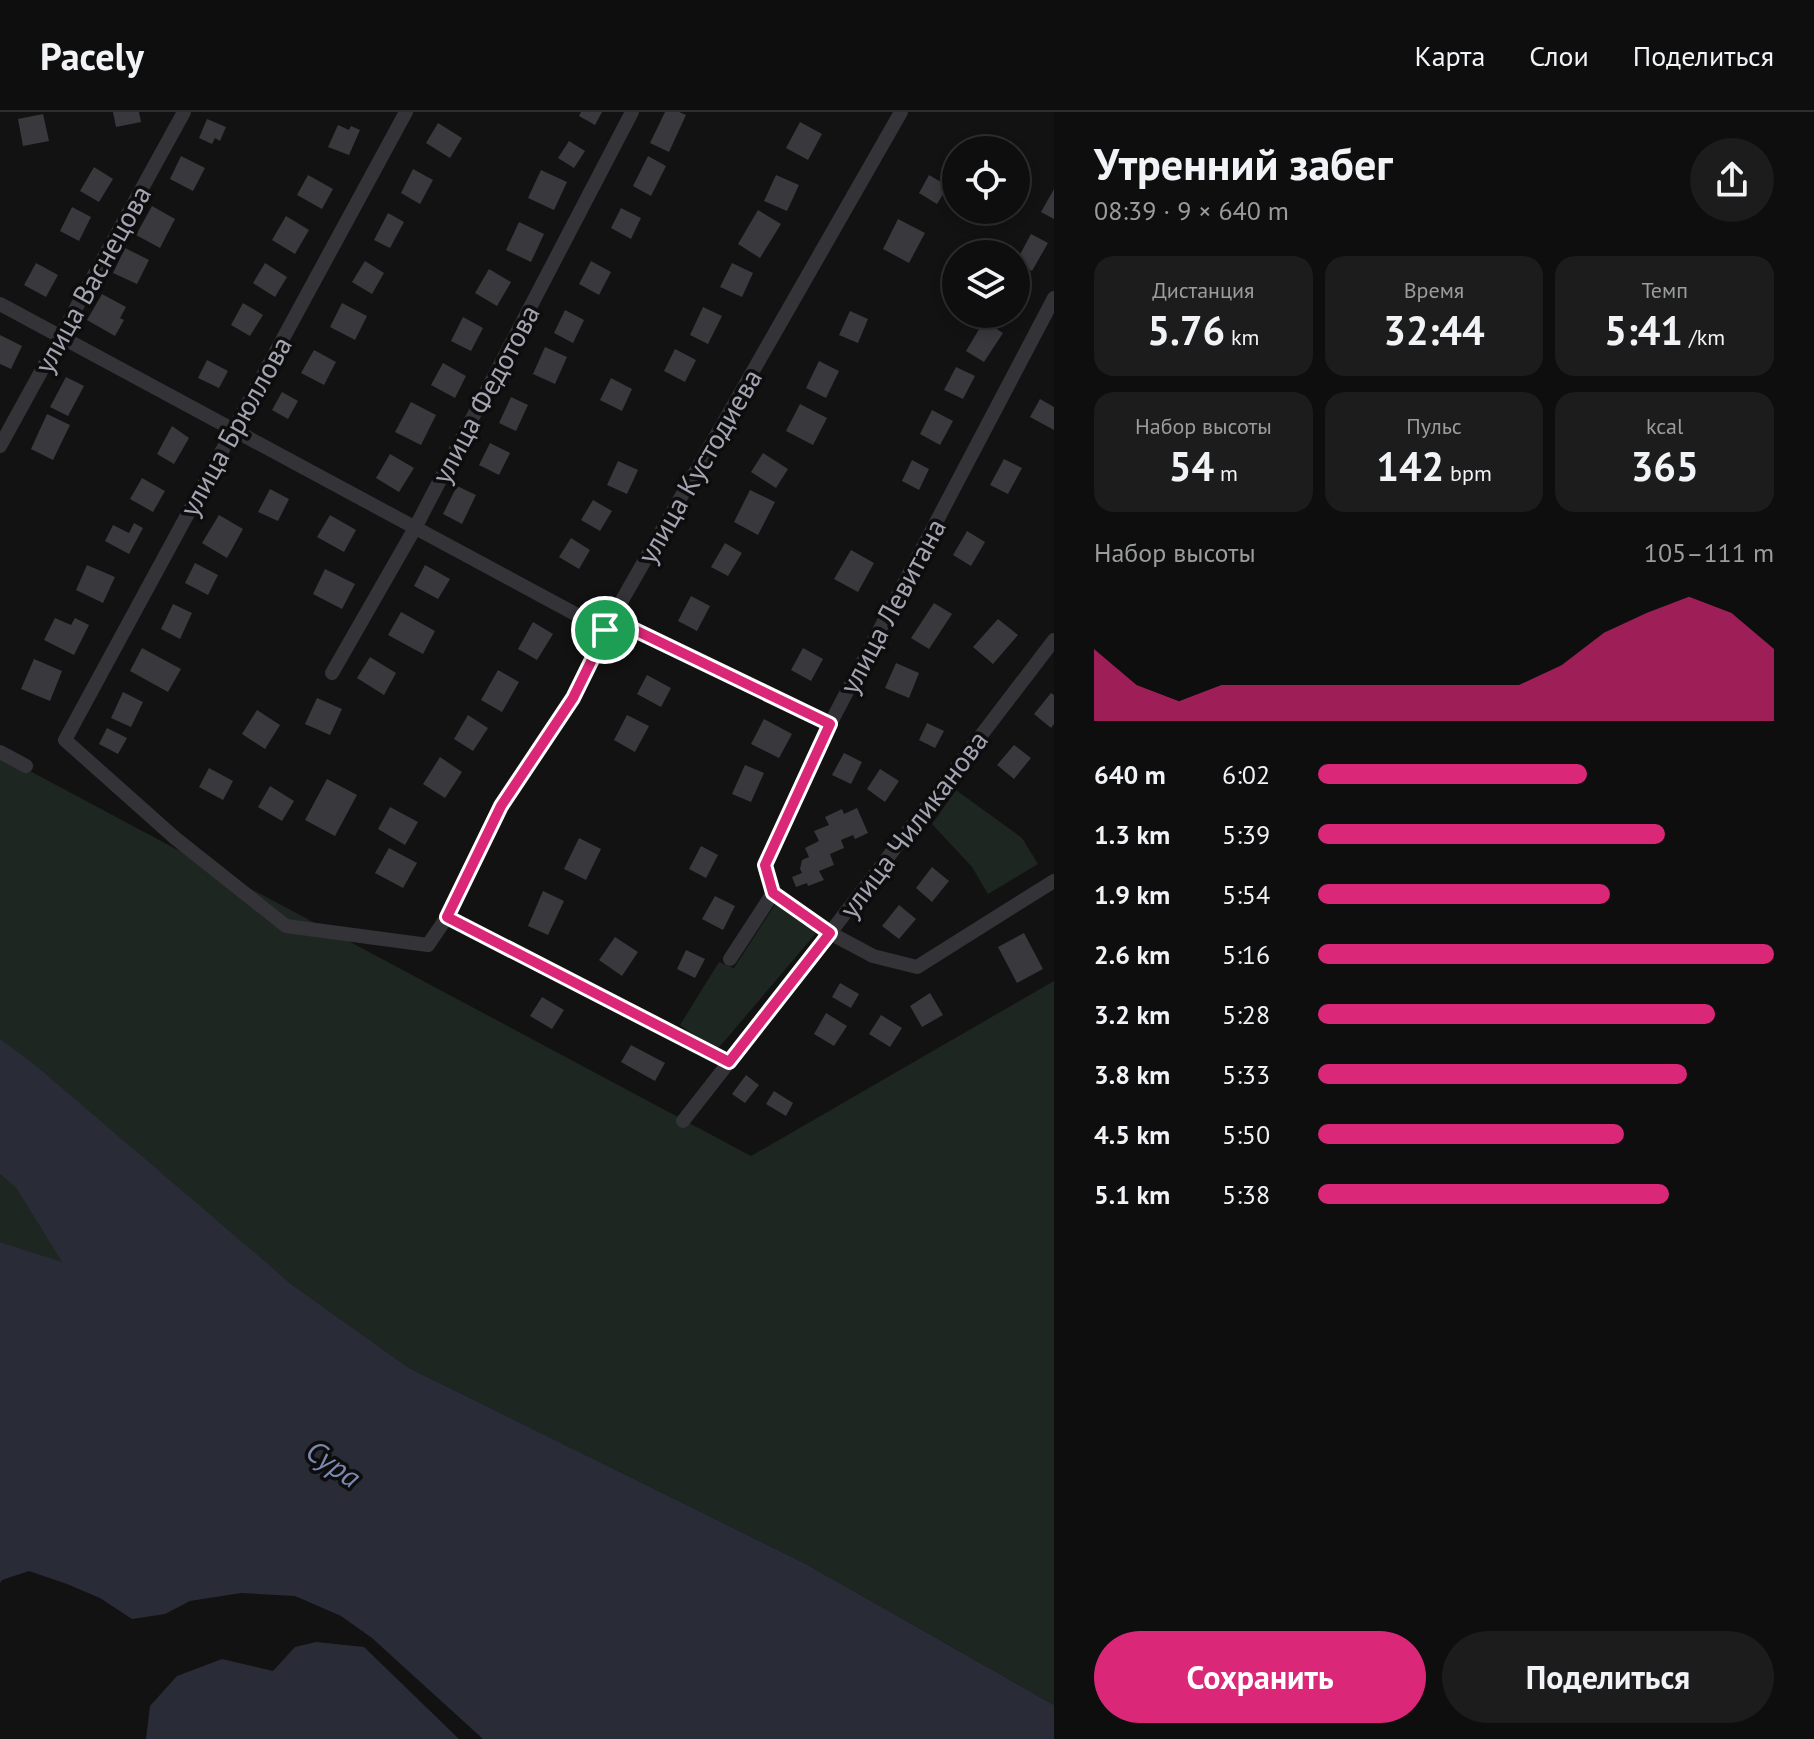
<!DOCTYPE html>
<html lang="ru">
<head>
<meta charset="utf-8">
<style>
  :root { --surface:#0e0e0e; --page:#1c1c1c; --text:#f1f3f6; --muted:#9b9c9e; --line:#2e2e2e; --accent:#db2777 }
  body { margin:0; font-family:"PT Sans",sans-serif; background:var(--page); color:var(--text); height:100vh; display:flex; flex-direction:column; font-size:30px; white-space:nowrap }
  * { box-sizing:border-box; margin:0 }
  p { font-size:26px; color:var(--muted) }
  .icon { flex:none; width:44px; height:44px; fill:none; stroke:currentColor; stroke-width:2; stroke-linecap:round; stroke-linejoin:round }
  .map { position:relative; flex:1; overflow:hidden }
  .details { display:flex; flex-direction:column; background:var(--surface); width:760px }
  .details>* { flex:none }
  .buttons { position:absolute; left:942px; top:24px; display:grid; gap:16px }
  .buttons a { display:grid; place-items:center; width:88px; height:88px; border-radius:50%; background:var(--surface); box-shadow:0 4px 12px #0003,0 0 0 2px var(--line); font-size:40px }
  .pin { position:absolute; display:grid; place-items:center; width:68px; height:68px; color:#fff; margin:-34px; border:4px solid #fff; border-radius:50%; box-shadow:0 2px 8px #0007 }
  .round { display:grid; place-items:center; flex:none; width:84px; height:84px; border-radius:42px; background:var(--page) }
  .summary { display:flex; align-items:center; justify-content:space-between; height:136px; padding:0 40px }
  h1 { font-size:44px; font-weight:800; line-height:60px }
  .metrics { display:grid; grid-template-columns:repeat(3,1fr); gap:12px; height:136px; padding:8px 40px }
  .metrics div { display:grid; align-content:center; border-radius:20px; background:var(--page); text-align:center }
  .metrics b { font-size:40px; font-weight:800 }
  .metrics small { font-size:22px; font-weight:400 }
  .metrics p { font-size:22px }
  .chart { height:224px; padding:16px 40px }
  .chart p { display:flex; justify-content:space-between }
  .chart svg { width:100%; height:144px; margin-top:8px; fill:var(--accent); opacity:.7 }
  .cta { display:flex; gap:16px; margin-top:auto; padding:16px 40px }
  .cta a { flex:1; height:92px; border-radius:48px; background:var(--accent); color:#fff; font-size:32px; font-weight:800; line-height:92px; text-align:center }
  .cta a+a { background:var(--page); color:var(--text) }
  ul { padding:0 40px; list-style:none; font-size:26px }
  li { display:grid; grid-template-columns:128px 96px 1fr; align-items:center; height:60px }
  li i { height:20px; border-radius:10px; background:var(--accent) }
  header { display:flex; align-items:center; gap:48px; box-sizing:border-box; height:112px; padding:0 40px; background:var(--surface); border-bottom:2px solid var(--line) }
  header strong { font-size:38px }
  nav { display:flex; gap:44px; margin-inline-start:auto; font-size:28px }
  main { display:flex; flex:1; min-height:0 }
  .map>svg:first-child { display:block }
  .green { fill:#1e2621 }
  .water { fill:#292c36 }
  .building { fill:#39393d }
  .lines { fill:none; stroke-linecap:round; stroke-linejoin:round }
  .lane { stroke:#343338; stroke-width:7 }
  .street { stroke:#343338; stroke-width:14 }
  .route-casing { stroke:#fff; stroke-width:16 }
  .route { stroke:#db2777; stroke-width:10 }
  .labels { text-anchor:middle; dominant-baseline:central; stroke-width:7; stroke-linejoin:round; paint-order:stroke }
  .street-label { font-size:28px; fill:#a4a4b3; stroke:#0d0d0e }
  .water-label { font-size:30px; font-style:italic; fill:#7c88ad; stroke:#0d0d0e }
</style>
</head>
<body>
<header>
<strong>Pacely</strong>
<nav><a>Карта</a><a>Слои</a><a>Поделиться</a></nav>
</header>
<main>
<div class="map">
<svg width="1054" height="1627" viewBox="0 0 1054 1627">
  <rect width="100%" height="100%" fill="#121213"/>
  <path class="green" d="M0,643L751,1044L1054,869V1593L804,1451L409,1256L291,1172L0,936Z
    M956,678L1022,726L1038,752L988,782L972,755L932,712Z
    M776,791L817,820L716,939L680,913L719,850L734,856Z
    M0,1062L16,1076L63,1151L0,1130Z"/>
  <path class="water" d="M0,927L35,953L291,1172L409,1256L804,1451L1054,1593V1627H483L372,1526L341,1504L295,1484L241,1481L190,1489L165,1502L132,1507L100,1486L67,1472L29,1459L2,1468L0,1471V1130L62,1150L16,1076L0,1062Z
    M316,1530L364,1535L459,1627H146L150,1594L177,1564L222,1547L273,1559L295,1535Z"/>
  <path class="building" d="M113,0H139L141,10L116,15Z
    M581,0H602L595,13L579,4Z
    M665,0H679L686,3L669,40L650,31Z
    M43,2L49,29L23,34L18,7Z
    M207,7L226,15L220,29L215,26L212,32L199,26Z
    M800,10L822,22L808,48L786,36Z
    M438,11L462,26L450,46L426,31Z
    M338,13L349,18L351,14L360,18L349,43L328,35Z
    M569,29L585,39L574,56L558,46Z
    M181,44L205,56L193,79L170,67Z
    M648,44L666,54L651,84L633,74Z
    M94,55L113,67L99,90L80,79Z
    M413,57L433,68L420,92L401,81Z
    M541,58L567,70L554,98L528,86Z
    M308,63L333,77L322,97L297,83Z
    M776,63L799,73L787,99L764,89Z
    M929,63L948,74L937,92L919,81Z
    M1054,77V107L1041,100Z
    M152,94L175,107L160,136L136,123Z
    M72,95L91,105L79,129L60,119Z
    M621,96L641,106L631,127L611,116Z
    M758,98L781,112L760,146L738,132Z
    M388,101L404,110L390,136L374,128Z
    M286,104L309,118L295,142L272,128Z
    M898,107L925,121L909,151L883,137Z
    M519,110L544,122L531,150L506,138Z
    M1031,122L1048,131L1032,159L1016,150Z
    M125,136L149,148L137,172L113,161Z
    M365,149L384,161L372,182L352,170Z
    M591,149L611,160L599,183L579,172Z
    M36,151L58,163L46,185L24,173Z
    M265,151L287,165L275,185L253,171Z
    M732,151L753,161L742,185L720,175Z
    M489,157L511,170L497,194L475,181Z
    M102,182L126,195L120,206L124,208L115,224L87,208Z
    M243,191L263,203L250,224L231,213Z
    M342,191L367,204L355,228L330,215Z
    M703,195L722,204L708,232L690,223Z
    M565,198L584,208L573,231L554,221Z
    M850,199L868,207L858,231L839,223Z
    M463,205L483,216L471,239L451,229Z
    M984,209L1003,221L984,250L966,239Z
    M0,223L22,234L11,257L0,252Z
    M545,235L567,245L555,272L533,262Z
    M675,237L696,248L685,270L664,259Z
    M314,238L336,250L324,273L301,261Z
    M207,248L228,259L219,276L198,266Z
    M819,249L839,259L826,286L806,276Z
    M443,251L466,264L455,286L431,273Z
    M956,255L975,264L963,287L944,278Z
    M66,265L84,274L68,304L50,295Z
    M611,266L632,277L622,299L600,288Z
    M282,280L298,289L288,307L272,298Z
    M511,285L528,293L516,319L499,311Z
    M1040,287L1054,295V318L1030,305Z
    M411,290L436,303L421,333L395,320Z
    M800,292L827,306L813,333L786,319Z
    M932,298L953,309L940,333L920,322Z
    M47,302L70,313L53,348L31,337Z
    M172,314L189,326L174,352L157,342Z
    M490,331L510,341L499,363L479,353Z
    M763,341L788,357L776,376L751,360Z
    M390,342L414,356L399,380L376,366Z
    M1004,347L1022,356L1008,382L990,373Z
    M912,348L929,357L919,378L902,369Z
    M618,349L638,358L627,382L607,373Z
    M142,366L165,379L153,400L130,387Z
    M457,374L476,383L462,412L443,402Z
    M270,377L289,387L278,409L258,400Z
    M750,378L775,390L758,423L734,410Z
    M593,388L612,399L600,419L581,408Z
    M219,403L243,417L227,446L202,431Z
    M330,403L356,418L344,440L317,425Z
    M134,411L143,416L129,442L105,429L113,413L129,421Z
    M967,419L985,430L971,454L953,443Z
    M571,426L590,438L579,457L559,445Z
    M725,431L742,441L728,464L711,455Z
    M851,438L874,451L858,480L834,467Z
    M195,451L218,463L208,483L185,471Z
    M87,453L115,465L103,491L76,478Z
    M425,453L450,467L438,487L414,474Z
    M325,457L355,472L342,497L313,482Z
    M691,484L710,494L697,519L678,509Z
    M934,491L952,502L929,537L911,526Z
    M173,492L192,501L180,527L161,517Z
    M401,500L435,519L423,542L388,523Z
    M55,506L71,513L75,506L89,513L74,543L44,528Z
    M998,507L1018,523L993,552L973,535Z
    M533,510L553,522L537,548L518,537Z
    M142,536L181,557L168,580L130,559Z
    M803,536L823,547L811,569L791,558Z
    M370,545L396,561L384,583L357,566Z
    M34,547L62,559L50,589L21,577Z
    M896,551L919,561L909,586L885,576Z
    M498,558L519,570L502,600L481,588Z
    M647,563L671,576L661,595L637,582Z
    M123,580L143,590L131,615L111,606Z
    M1051,581L1054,583V612L1051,616L1034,602Z
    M317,586L342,597L330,623L305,612Z
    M257,598L280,613L265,637L242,622Z
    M468,603L488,616L473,639L454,627Z
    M627,603L649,614L635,640L614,628Z
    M764,607L792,622L779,646L751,632Z
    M927,611L944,619L935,636L919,628Z
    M107,616L127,626L118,642L99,632Z
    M1014,633L1031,646L1014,667L997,653Z
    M844,641L862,650L851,672L832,663Z
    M440,645L462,660L445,686L423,672Z
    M745,653L764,661L751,690L732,682Z
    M209,656L233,669L223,688L199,675Z
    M880,657L899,669L885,690L867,677Z
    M327,667L357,683L335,724L305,708Z
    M270,674L294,689L282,709L258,695Z
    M390,695L418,710L405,733L378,717Z
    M857,696L868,721L855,727L853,723L841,728L844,736L830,742L834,753L819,759L824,768L808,774L807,771L796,775L792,765L802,761L800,757L802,748L809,745L805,736L819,729L814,719L829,713L825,705L842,697L844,702Z
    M579,726L601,737L586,768L564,757Z
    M701,734L718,743L706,766L689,757Z
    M389,736L417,751L403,776L375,761Z
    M932,755L949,769L932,790L916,776Z
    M543,779L564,789L548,823L528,814Z
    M715,784L735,794L723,818L702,807Z
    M899,793L916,807L899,827L882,814Z
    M1024,821L1043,857L1017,871L998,835Z
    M615,825L638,840L622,864L599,848Z
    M686,838L705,847L695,866L677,857Z
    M840,871L859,882L851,896L832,885Z
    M930,881L943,903L922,915L910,894Z
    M542,885L564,898L552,917L530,904Z
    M826,901L847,914L834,934L814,922Z
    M881,903L902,916L890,935L869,922Z
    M631,933L665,951L655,969L621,950Z
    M746,963L759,973L745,991L732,982Z
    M774,979L793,991L786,1004L766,992Z"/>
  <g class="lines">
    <path class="lane" d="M447,805L729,950"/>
    <path class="street" d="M406,0L65,628L175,726L286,814L428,833L447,805L501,694L573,586L605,518L901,0
      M0,192L605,518
      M0,334L184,0
      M612,507L830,612
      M332,561L415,416L632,0
      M0,640L26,654
      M773,781L830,821L873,844L917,855L1054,769
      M730,847L773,781L765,753L830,612L1054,186
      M683,1009L830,821L1054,528"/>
  </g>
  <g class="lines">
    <defs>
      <path id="route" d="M612,507L830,612L765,753L773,781L830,821L729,950L447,805L501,694L573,586Z"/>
    </defs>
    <use href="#route" class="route-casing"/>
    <use href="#route" class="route"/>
  </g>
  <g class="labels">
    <g class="street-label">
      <text transform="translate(92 167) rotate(-61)">улица Васнецова</text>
      <text transform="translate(485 282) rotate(-62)">улица Федотова</text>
      <text transform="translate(235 314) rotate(-61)">улица Брюллова</text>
      <text transform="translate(699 354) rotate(-60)">улица Кустодиева</text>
      <text transform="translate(892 494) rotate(-62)">улица Левитана</text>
      <text transform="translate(913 712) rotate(-53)">улица Чиликанова</text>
    </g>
    <g class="water-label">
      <text transform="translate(334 1351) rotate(35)">Сура</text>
    </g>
  </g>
</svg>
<div class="buttons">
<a><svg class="icon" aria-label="locate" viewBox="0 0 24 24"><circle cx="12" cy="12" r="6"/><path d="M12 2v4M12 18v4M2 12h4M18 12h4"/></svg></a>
<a><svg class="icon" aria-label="layers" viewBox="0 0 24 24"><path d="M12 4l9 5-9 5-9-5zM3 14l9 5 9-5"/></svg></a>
</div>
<div class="pin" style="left:605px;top:518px;background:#1e9e55"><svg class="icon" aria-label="arrive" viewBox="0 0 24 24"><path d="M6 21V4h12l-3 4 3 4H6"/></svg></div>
</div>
<section class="details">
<div class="summary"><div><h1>Утренний забег</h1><p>08:39 · 9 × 640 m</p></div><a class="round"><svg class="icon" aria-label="share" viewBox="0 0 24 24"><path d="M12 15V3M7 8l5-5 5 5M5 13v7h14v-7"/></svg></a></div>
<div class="metrics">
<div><p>Дистанция</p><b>5.76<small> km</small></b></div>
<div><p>Время</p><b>32:44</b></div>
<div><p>Темп</p><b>5:41<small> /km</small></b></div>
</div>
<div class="metrics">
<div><p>Набор высоты</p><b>54<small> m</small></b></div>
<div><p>Пульс</p><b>142<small> bpm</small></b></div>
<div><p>kcal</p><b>365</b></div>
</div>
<div class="chart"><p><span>Набор высоты</span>105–111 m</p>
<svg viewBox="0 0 160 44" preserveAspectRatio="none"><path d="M0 44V22L10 33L20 38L30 33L40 33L50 33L60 33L70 33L80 33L90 33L100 33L110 27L120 17L130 11L140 6L150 11L160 22V44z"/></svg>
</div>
<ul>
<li><b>640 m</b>6:02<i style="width:59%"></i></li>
<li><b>1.3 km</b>5:39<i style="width:76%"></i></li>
<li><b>1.9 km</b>5:54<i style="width:64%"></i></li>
<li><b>2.6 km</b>5:16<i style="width:100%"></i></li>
<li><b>3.2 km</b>5:28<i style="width:87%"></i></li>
<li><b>3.8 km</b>5:33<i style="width:81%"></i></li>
<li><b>4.5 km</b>5:50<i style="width:67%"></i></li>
<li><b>5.1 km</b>5:38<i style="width:77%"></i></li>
</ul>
<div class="cta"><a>Сохранить</a><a>Поделиться</a></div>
</section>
</main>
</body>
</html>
